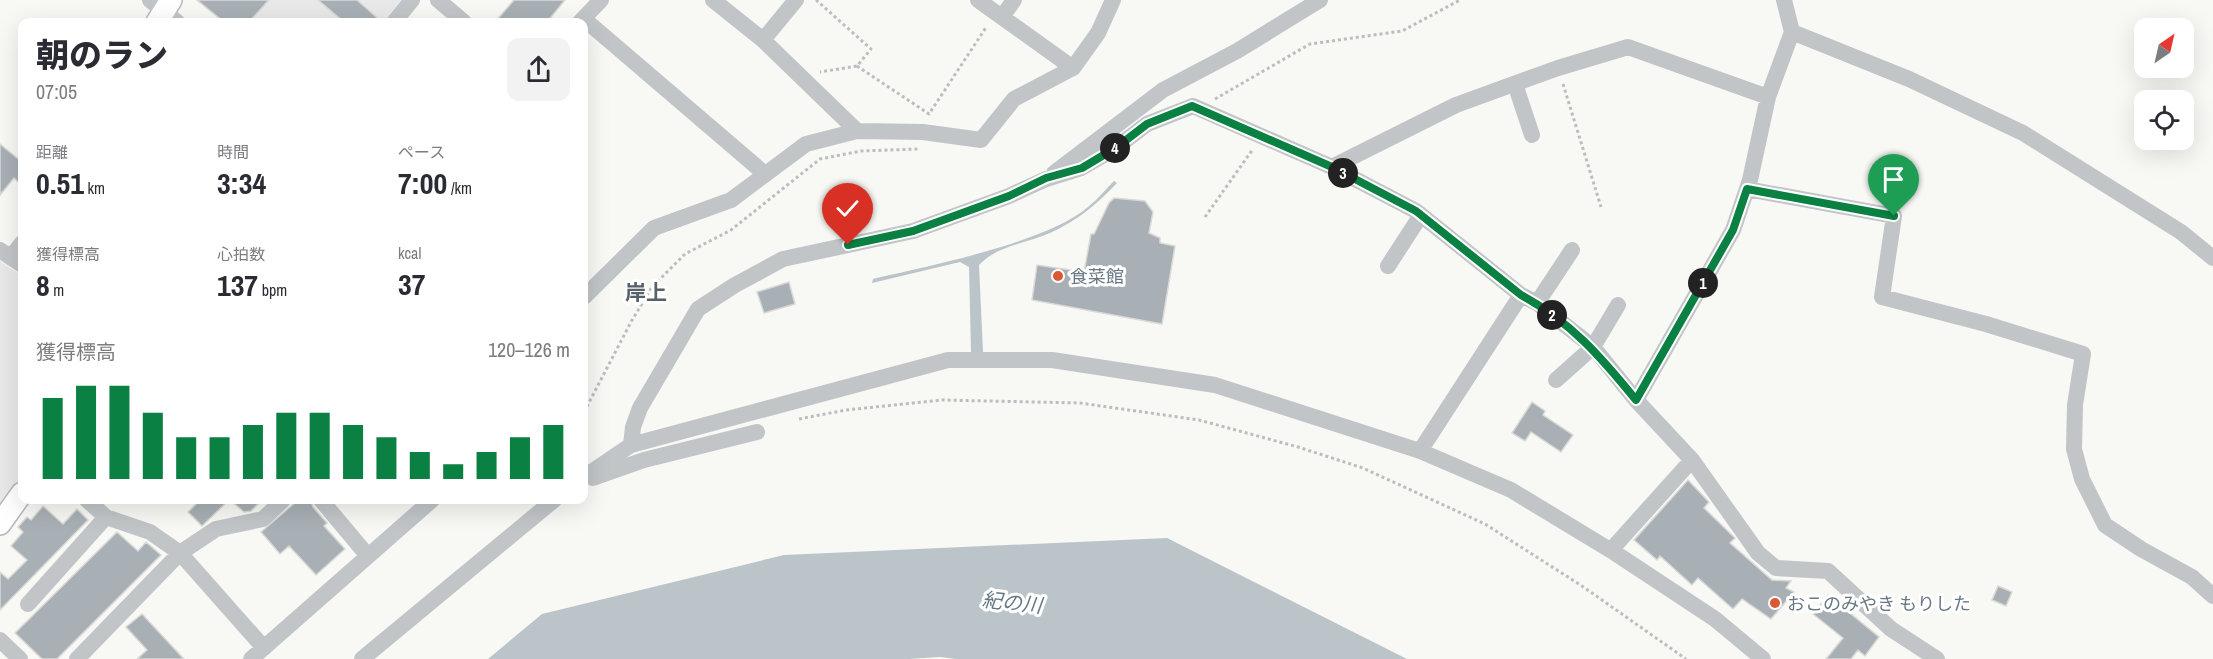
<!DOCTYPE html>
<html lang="ja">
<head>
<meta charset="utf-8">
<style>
  :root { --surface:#fff; --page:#f2f2f3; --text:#2b2b33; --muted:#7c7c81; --accent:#0b8043 }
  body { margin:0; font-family:"Archivo Narrow","Noto Sans JP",sans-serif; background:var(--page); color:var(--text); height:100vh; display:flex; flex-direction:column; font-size:22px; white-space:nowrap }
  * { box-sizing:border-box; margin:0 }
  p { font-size:20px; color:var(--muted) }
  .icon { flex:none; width:33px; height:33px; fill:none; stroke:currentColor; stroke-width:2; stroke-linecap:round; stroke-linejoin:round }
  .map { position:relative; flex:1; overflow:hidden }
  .sheet { position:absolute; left:18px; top:18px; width:570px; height:486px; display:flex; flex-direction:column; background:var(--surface); border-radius:12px; box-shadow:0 6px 24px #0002 }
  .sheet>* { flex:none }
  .needle { width:39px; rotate:34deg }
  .fabs { position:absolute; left:2134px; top:18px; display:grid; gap:12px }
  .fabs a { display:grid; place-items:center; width:60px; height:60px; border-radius:12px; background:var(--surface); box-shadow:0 6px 24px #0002; font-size:30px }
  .pin { position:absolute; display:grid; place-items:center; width:51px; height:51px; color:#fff; margin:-62px -26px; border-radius:50% 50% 50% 0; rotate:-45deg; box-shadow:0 0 6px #0007 }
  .pin .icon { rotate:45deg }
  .km { position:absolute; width:30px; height:30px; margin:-15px; border-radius:50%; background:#222; color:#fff; font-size:16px; line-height:30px; text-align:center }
  .round { display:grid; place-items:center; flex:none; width:63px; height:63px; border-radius:12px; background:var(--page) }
  .overview { display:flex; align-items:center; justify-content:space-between; height:102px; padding:0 18px }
  h1 { font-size:33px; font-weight:800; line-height:45px }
  .stats { display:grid; grid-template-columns:repeat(3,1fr); gap:9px; height:102px; padding:6px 18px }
  .stats div { display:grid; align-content:center }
  .stats b { font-size:30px; font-weight:800 }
  .stats small { font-size:16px; font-weight:400 }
  .stats p { font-size:16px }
  .chart { height:168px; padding:12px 18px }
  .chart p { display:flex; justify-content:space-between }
  .chart svg { width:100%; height:108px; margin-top:6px; stroke:var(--accent); stroke-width:6 }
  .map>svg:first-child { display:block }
  .built { fill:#e8e9e8 }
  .water { fill:#bbc5c9 }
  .building { fill:#a8b0b5; stroke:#d9d9d7; stroke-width:1.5 }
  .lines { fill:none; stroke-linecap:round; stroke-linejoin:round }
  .major-casing { stroke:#b4b9bc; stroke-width:24 }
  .path { stroke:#bbbec0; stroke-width:3; stroke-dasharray:3 3; stroke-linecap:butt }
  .minor { stroke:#c1c5c8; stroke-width:16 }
  .major { stroke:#fff; stroke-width:21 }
  .route-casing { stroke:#fff; stroke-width:12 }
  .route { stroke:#0b8043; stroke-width:8 }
  .poi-dot { fill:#da5833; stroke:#fff; stroke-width:2 }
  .labels { text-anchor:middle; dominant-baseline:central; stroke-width:6; stroke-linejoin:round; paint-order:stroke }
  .poi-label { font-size:18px; fill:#687884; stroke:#fff; text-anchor:start }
  .water-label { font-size:20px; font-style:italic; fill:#647980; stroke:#fff }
  .quarter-label { font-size:21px; font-weight:bold; fill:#56616a; stroke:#fff }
</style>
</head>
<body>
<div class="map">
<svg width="2213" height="659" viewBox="0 0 2213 659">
  <rect width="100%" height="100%" fill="#f8f8f5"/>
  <path class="built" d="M232,0H401L383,22H257Z
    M0,261L22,276V475L0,504Z"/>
  <path class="water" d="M1114,181L1117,183C1097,204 1077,221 1050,233C1025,244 998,245 979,265L983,352H971L969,267L960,262L872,283L873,279C928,266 1046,243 1088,207C1098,199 1106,189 1114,181Z
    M1167,538L1407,659H956L940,657L909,659H488L542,614L784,555Z"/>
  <path class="building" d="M197,0H269L249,22H224Z
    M318,0H357L382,22H344Z
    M514,0H565L547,22H495Z
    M0,144L22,162V186L14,178L0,195Z
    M1114,198L1145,201L1153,212L1149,233L1160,238V243L1175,246L1162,324L1032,300L1037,265L1084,272L1091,234H1094L1109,203Z
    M789,282L795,304L764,313L757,292Z
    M1532,402L1545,411L1543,415L1573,435L1561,452L1531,432L1525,441L1512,433Z
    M1688,480L1709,502L1704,508L1735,538L1730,543L1772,580L1791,581L1786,588L1794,592L1771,619L1742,599L1733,609L1698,578L1692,585L1660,556L1657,560L1634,540Z
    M200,500H229L202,526L188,512Z
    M230,500H262L251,511L244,512Z
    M298,500H311L313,507L327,523L324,526L345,549L316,575L289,546L280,554L261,532Z
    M43,506L63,524L77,509L88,520L0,610V572L8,579L27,560L11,546L23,532L18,527L27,517L31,520Z
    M117,532L138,551L146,542L161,555L57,659H42L15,633Z
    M1998,586L2012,592L2006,606L1992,600Z
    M1828,595L1879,637L1865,656L1858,650L1851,659H1826L1843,638L1813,614Z
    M142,614L184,659H137L147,650L126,627Z"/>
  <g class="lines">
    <defs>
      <path id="major" d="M157,22L171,0
        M0,524L22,493"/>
    </defs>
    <use href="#major" class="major-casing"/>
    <path class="path" d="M816,0L871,49L857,66L820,72
      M857,66L929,114L987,26
      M1563,84L1601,207
      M1215,99L1310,44L1402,31L1460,0
      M1205,217L1253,149
      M584,412L631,322L652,287L685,254L731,230L820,159L861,151L918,149
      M799,419L846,410L942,400L1080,403L1199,420L1298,447L1363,468L1485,524L1582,586L1686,659"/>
    <path class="minor" d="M150,0L177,22
      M438,0L464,22
      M713,0L763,40L857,131
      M978,0L1073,68
      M1784,0L1792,32
      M1002,17L1014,0
      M584,19L765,174
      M394,22L412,0
      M580,22L601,0
      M763,40L796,0
      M1515,84L1532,135
      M1332,167L1456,105L1558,68L1628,47L1768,97
      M1054,173L1163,90L1237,51L1320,0
      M1747,189L1894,216L1882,297L1986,324L2083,354L2075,405L2074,449L2082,479L2105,525L2141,549L2192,577L2213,596
      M0,250L22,265
      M11,257L22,243
      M1388,266L1421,215
      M584,297L654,228L731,200L806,144L857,131L923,132L981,140L1014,99L1073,68L1098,33L1113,0
      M1537,303L1572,250
      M1556,380L1593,347L1618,305
      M1636,400L1733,230L1750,180L1768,97L1792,32L1909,79L2023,133L2181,232L2213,258
      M631,445L633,427L640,408L698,309L735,285L783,259L913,231L1009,196L1046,179L1081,168L1117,147L1147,124L1193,106L1332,167L1416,211L1521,295L1537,303L1593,347L1636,400L1692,460L1758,553L1776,568L1828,571L1891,629L1937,659
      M1420,451L1521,295
      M584,477L631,445L948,360H1052L1215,385L1420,451L1511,490L1615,553L1715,619L1763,659
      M593,478L644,460L757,432
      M321,500L368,556
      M1611,550L1692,460
      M28,604L106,517
      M0,640L20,659
      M264,648L180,553L216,529L263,519L283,500
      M77,659L180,553L150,532L106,517L87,500
      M251,659L432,500
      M362,659L554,500"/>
    <use href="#major" class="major"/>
  </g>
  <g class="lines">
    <defs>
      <path id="route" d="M848,245L913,231L1009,196L1046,178L1082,168L1117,147L1147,124L1192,106L1332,167L1416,211L1521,295C1571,322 1601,357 1636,400L1733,230L1747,189L1894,216"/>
    </defs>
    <use href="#route" class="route-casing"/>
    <use href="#route" class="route"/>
  </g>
  <g class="poi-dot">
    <circle cx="1058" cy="276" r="6"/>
    <circle cx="1775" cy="603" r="6"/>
  </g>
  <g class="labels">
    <g class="poi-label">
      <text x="1070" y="276">食菜館</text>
      <text x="1787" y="603">おこのみやき もりした</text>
    </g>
    <g class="water-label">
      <text transform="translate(1012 602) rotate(6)">紀の川</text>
    </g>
    <g class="quarter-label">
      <text x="646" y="292">岸上</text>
    </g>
  </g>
</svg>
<div class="fabs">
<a><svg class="needle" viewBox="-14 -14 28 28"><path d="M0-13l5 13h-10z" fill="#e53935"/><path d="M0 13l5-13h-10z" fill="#7c7c81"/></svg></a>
<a><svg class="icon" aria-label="locate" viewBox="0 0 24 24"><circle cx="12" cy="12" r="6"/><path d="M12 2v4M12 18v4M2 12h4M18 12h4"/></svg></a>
</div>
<div class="pin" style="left:1894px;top:216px;background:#1e9e55"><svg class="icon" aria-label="arrive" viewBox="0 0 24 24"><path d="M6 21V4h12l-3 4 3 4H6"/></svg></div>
<div class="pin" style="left:848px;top:245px;background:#d93025"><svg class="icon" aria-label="check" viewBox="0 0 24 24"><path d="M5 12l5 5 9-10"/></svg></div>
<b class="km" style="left:1703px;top:283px">1</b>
<b class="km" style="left:1552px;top:315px">2</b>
<b class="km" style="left:1343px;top:173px">3</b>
<b class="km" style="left:1115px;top:148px">4</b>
<section class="sheet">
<div class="overview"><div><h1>朝のラン</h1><p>07:05</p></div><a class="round"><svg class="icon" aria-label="share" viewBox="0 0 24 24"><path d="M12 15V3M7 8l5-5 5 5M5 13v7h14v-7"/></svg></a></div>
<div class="stats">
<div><p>距離</p><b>0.51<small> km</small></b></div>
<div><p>時間</p><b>3:34</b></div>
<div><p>ペース</p><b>7:00<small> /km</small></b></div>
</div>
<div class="stats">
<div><p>獲得標高</p><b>8<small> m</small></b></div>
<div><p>心拍数</p><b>137<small> bpm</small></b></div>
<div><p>kcal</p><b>37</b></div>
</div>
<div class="chart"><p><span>獲得標高</span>120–126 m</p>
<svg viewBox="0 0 160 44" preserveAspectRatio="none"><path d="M5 44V11M15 44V6M25 44V6M35 44V17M45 44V27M55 44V27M65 44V22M75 44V17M85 44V17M95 44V22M105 44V27M115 44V33M125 44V38M135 44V33M145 44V27M155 44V22"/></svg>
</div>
</section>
</div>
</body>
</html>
